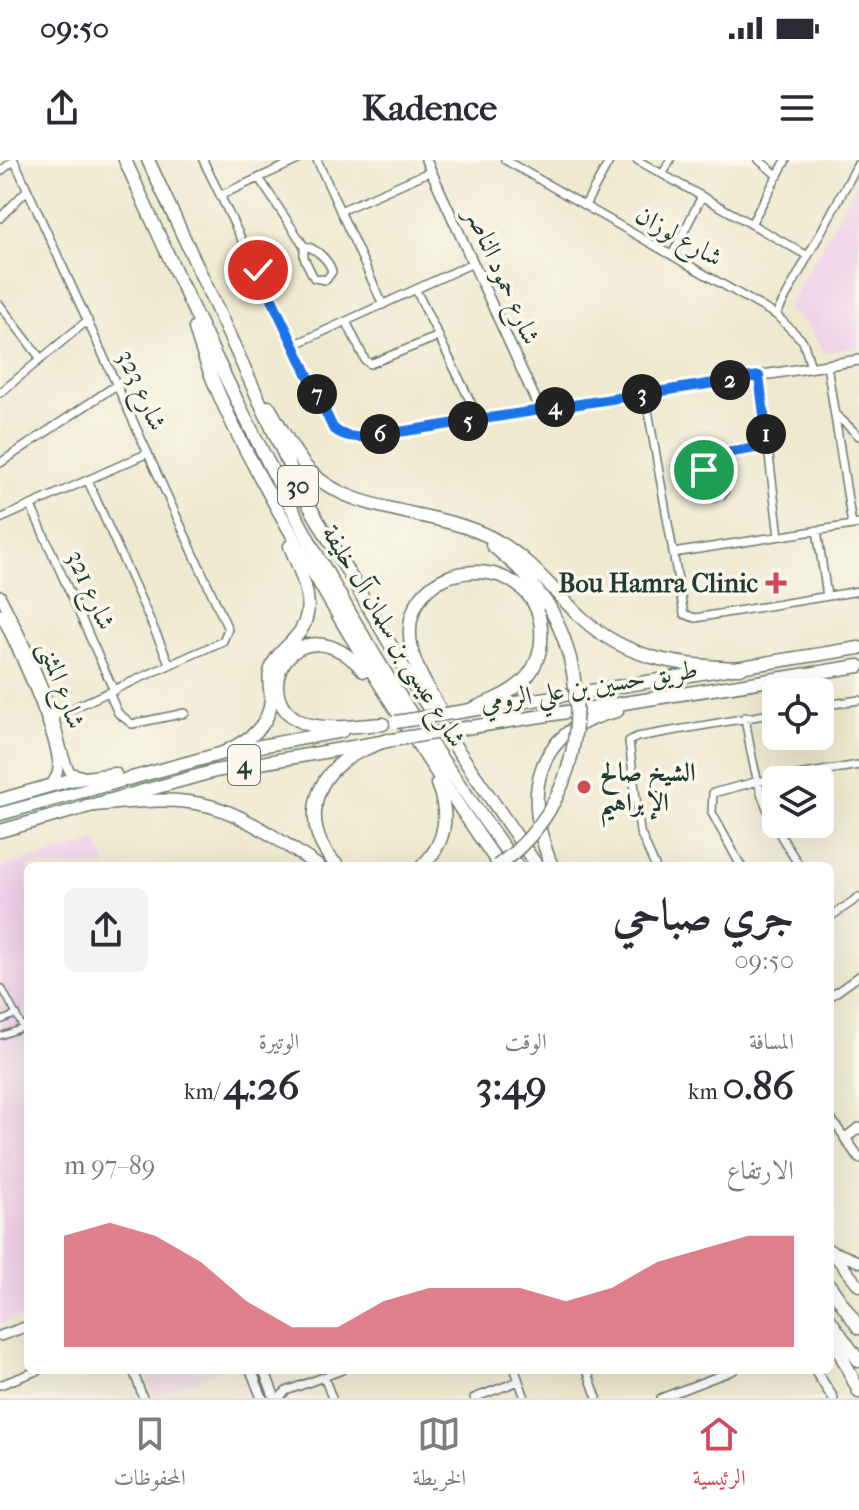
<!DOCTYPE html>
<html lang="ar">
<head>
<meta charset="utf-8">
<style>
  :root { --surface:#fff; --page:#f2f2f3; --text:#2b2b33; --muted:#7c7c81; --line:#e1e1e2; --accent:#d1495b }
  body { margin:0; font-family:"IM FELL French Canon",Amiri,serif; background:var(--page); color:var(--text); direction:rtl; height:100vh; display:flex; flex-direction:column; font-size:30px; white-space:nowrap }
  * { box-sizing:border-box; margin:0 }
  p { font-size:26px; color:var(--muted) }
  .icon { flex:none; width:44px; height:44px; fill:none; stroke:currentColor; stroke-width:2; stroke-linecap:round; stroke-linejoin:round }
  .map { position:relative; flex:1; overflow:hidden; direction:ltr }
  .details { position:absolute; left:24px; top:702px; width:810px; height:512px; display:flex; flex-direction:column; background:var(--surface); border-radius:12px; box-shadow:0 8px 32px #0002; direction:rtl }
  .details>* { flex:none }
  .buttons { position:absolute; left:762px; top:518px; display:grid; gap:16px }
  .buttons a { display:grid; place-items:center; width:72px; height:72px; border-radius:12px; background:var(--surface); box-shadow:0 8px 32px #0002; font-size:40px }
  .pin { position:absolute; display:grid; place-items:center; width:68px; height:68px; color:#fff; margin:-34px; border:4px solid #fff; border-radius:50%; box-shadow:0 2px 8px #0007 }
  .km { position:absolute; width:40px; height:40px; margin:-20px; border-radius:50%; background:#222; color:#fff; font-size:22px; line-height:40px; text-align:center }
  .round { display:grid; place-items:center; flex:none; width:84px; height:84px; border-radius:12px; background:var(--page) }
  .head { display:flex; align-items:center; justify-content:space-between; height:136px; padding:0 40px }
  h1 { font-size:44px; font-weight:800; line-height:60px }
  .metrics { display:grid; grid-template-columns:repeat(3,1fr); gap:12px; height:136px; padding:8px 40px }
  .metrics div { display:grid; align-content:center }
  .metrics b { font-size:40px; font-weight:800 }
  .metrics small { font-size:22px; font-weight:400 }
  .metrics p { font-size:22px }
  .chart { height:224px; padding:16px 40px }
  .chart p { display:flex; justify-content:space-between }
  .chart svg { width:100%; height:144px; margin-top:8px; fill:var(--accent); opacity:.7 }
  .status { display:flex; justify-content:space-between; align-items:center; height:56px; padding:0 40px; background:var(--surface); direction:ltr }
  .status svg { height:22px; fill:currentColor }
  header { display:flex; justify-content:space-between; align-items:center; height:104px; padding:0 40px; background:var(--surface); font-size:36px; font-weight:800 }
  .tab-bar { display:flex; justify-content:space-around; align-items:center; height:112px; border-top:2px solid var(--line); background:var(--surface); font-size:22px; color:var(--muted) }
  .tab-bar a { display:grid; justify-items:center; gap:4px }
  .tab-bar .on { color:var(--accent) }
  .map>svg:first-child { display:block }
  .built { fill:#eed0e8 }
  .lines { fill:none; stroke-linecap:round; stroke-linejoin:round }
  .pedestrian-casing { stroke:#68796a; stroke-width:8 }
  .minor-casing { stroke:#68796a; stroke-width:10 }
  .tertiary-casing { stroke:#68796a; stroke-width:12 }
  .secondary-casing { stroke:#68796a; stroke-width:13 }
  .trunk-casing { stroke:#68796a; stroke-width:15 }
  .motorway-casing { stroke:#68796a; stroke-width:15 }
  .pedestrian { stroke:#fff; stroke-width:5 }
  .minor { stroke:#fff; stroke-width:7 }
  .tertiary { stroke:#fff; stroke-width:9 }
  .secondary { stroke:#fff; stroke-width:10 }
  .trunk { stroke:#fff; stroke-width:12 }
  .motorway { stroke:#fff; stroke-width:12 }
  .trunk-bridge-casing { stroke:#68796a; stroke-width:15; stroke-linecap:butt }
  .motorway-bridge-casing { stroke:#68796a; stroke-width:15; stroke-linecap:butt }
  .trunk-bridge { stroke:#fff; stroke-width:12 }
  .motorway-bridge { stroke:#fff; stroke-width:12 }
  .route-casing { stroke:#fff; stroke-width:16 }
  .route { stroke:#1a73e8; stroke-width:10 }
  .poi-dot { fill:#d1495b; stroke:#fbf7ec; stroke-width:3 }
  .labels { text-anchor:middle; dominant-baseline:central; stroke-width:7; stroke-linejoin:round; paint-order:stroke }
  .shield { fill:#fbf7ec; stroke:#61756b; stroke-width:2 }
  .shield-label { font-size:24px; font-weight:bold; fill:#1f3d34 }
  .street-label { font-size:26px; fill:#1f3d34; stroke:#fbf7ec }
  .poi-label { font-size:26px; font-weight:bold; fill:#1f3d34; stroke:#fbf7ec; text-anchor:end }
</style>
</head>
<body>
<div class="status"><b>09:50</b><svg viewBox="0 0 49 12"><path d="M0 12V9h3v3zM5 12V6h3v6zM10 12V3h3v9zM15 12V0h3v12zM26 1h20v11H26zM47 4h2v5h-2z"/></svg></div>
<header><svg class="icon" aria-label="menu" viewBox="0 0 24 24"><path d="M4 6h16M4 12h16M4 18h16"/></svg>Kadence<svg class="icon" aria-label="share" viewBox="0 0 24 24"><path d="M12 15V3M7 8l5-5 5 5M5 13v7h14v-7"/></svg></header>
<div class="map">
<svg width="859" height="1238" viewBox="0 0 859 1238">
  <rect width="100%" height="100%" fill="#fbf7ec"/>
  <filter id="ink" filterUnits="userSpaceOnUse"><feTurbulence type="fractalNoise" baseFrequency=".0125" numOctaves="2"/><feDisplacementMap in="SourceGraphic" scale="16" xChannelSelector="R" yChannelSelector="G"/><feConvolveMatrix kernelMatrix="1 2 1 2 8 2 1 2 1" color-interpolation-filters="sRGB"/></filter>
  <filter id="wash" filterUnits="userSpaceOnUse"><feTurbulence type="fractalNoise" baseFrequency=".006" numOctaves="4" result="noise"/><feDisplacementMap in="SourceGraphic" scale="32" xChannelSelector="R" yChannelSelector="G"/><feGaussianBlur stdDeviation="1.8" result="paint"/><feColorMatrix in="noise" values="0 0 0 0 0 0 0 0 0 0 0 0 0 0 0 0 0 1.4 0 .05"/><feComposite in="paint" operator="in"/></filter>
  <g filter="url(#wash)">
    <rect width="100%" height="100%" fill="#efe9cf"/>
    <path class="built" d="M859,18V187L825,192L805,163L789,151V145Z
      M97,681L106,706H28V1154L0,1165V708Z
      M144,1210H220L153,1236Z"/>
  </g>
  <g filter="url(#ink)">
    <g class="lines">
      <defs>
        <path id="pedestrian" d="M2,828L23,868
          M0,861L17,854
          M0,876L28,866"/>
        <path id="minor" d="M14,0L228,469L223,481L53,557
          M203,0L333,268L340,275L361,277L540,250
          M317,0L383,145
          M505,0L776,155L803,181L811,207
          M637,0L808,96
          M759,0L778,16
          M0,12L14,0
          M663,14L670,0
          M259,18L304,86V98L314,118L326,120L332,112C330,101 315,87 304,86
          M221,35L298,0
          M585,45L610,0
          M340,51L431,11
          M0,58L27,30
          M751,64L786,0
          M672,95L702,36
          M416,130L479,259
          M0,145L41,199
          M776,155L859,2
          M346,161L365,200L370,204L439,176
          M294,185L473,103
          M827,205L852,365
          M759,216L779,376
          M0,233L88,160
          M645,233L684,454L695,458L859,431
          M835,254L859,276
          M721,293L726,328L722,336L714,338L707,332L704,310L707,296L712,294L768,286
          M0,303L118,224
          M88,321L170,505
          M31,346L114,531
          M0,359L148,293
          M817,370L827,436
          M673,393L859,364
          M109,533L118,553L132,564L185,553
          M820,546L859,540
          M745,557C755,622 762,651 800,706
          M655,706L640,672L629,581L637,577L776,553
          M741,706L712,653L713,633L755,622L859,605
          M830,757L859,737
          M830,837L859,816
          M830,957L845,978
          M133,1210L143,1238
          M515,1210L525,1238
          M587,1210L597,1238
          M324,1217L332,1238
          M0,1225L39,1210
          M279,1238L286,1231L342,1210
          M474,1238L519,1221
          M661,1238L734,1210"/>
        <path id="tertiary" d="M426,0L540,250L859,200
          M0,435C20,474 40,515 53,557C59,575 61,595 70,612L83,616
          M0,453C15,483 59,577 58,608C58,615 54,619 51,625
          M859,968L845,978L859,998
          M0,1176L28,1166
          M251,1210L262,1238
          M264,1210L275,1238
          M815,1210L833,1238"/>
        <path id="secondary" d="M830,1090L859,1126
          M835,1092L859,1102"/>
        <path id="trunk" d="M452,553L859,488
          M459,569L859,506
          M0,640L70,620L115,614
          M0,654L223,593L342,571
          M0,671L215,611L404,578
          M552,706C522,635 533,570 617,551"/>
        <path id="motorway" d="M125,0C200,168 279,336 374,494C418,568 468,637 517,706
          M148,0L303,335L418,532L537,706
          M195,168C215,239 254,307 290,371C354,487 424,597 500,706
          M269,247C281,267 292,291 307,308C350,356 435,348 492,378C529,397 552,430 582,458C627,500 681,506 740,508
          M492,385L522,411L549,446
          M364,511C299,438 243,535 302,562C324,572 359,565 383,564
          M447,562C435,539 418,516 412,491C390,391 549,384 541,482C537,523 506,535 472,549
          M223,593C246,581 269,569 271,540C271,530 267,519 271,509C275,496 285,489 294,479C321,451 302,416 290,386
          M86,646C205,633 220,639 318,706
          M338,706C306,676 307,629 342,602C356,592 372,586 388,580
          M422,706C446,683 450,655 437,624
          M830,1126L859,1168
          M830,1160L859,1201
          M830,1172L859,1232"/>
      </defs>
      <use href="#pedestrian" class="pedestrian-casing"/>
      <use href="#minor" class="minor-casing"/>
      <use href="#tertiary" class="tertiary-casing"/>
      <use href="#secondary" class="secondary-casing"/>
      <use href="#trunk" class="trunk-casing"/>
      <use href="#motorway" class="motorway-casing"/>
      <use href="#pedestrian" class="pedestrian"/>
      <use href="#minor" class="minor"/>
      <use href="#tertiary" class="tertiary"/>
      <use href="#secondary" class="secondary"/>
      <use href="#trunk" class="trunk"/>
      <use href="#motorway" class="motorway"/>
      <defs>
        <path id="trunk-bridge" d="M396,562L452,553
          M404,578L459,569"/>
        <path id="motorway-bridge" d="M497,706C582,646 598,534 549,446"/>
      </defs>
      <use href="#trunk-bridge" class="trunk-bridge-casing"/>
      <use href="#motorway-bridge" class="motorway-bridge-casing"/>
      <use href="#trunk-bridge" class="trunk-bridge"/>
      <use href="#motorway-bridge" class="motorway-bridge"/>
    </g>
  </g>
  <g class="lines" filter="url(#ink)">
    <defs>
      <path id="route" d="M258,110L333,268C350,284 378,275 399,272L759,216L768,286L707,296L704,310"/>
    </defs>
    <use href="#route" class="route-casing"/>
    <use href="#route" class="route"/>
  </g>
  <g class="poi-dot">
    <path d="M772 411h8v8h8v8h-8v8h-8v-8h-8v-8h8z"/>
    <circle cx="584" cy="627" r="8"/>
  </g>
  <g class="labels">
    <g class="shield">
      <rect x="278" y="306" width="40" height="40" rx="6"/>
      <rect x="228" y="585" width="32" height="40" rx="6"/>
    </g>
    <g class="shield-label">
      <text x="298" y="326">30</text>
      <text x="244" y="605">4</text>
    </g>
    <g class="street-label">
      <text transform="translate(679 76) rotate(30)">شارع لوزان</text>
      <text transform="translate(503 116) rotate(66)">شارع حمود الناصر</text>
      <text transform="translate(142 230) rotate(66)">شارع 323</text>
      <text transform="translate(91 430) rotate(66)">شارع 321</text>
      <text transform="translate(394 476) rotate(59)">شارع عيسى بن سلمان آل خليفة</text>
      <text transform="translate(62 525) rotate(70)">شارع المثنى</text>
      <text transform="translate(589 526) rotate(-9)">طريق حسين بن علي الرومي</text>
    </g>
    <g class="poi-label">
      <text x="758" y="423">Bou Hamra Clinic</text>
      <text x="600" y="612" text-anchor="start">الشيخ صالح<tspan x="600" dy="30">الإبراهيم</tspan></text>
    </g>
  </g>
</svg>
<div class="buttons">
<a><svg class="icon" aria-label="locate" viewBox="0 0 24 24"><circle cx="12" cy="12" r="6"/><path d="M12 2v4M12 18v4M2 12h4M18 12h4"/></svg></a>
<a><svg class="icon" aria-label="layers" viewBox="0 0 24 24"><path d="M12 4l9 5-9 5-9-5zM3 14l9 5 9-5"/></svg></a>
</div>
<div class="pin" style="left:704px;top:310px;background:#1e9e55"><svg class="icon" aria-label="arrive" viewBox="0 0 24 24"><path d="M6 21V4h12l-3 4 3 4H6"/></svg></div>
<div class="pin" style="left:258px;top:110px;background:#d93025"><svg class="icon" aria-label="check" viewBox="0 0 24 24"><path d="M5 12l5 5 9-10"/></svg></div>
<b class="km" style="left:766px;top:274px">1</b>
<b class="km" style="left:730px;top:220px">2</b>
<b class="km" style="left:642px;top:234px">3</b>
<b class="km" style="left:555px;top:247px">4</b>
<b class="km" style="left:468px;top:261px">5</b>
<b class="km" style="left:380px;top:274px">6</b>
<b class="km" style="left:317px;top:234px">7</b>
<section class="details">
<div class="head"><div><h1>جري صباحي</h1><p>09:50</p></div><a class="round"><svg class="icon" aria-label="share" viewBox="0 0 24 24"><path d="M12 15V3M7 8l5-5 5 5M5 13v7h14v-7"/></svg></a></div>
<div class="metrics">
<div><p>المسافة</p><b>0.86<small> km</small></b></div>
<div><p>الوقت</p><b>3:49</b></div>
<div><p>الوتيرة</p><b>4:26<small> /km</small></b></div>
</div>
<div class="chart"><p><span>الارتفاع</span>89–97 m</p>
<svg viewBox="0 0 160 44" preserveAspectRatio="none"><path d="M0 44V10L10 6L20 10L30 18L40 30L50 38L60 38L70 30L80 26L90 26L100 26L110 30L120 26L130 18L140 14L150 10L160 10V44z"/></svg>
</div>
</section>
</div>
<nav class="tab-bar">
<a class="on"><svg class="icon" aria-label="home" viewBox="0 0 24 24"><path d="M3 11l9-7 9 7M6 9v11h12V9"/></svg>الرئيسية</a>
<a><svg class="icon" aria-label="map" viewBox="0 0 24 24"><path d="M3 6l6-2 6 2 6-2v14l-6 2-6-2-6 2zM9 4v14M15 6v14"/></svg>الخريطة</a>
<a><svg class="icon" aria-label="saved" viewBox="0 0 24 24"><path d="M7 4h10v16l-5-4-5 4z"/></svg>المحفوظات</a>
</nav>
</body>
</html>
